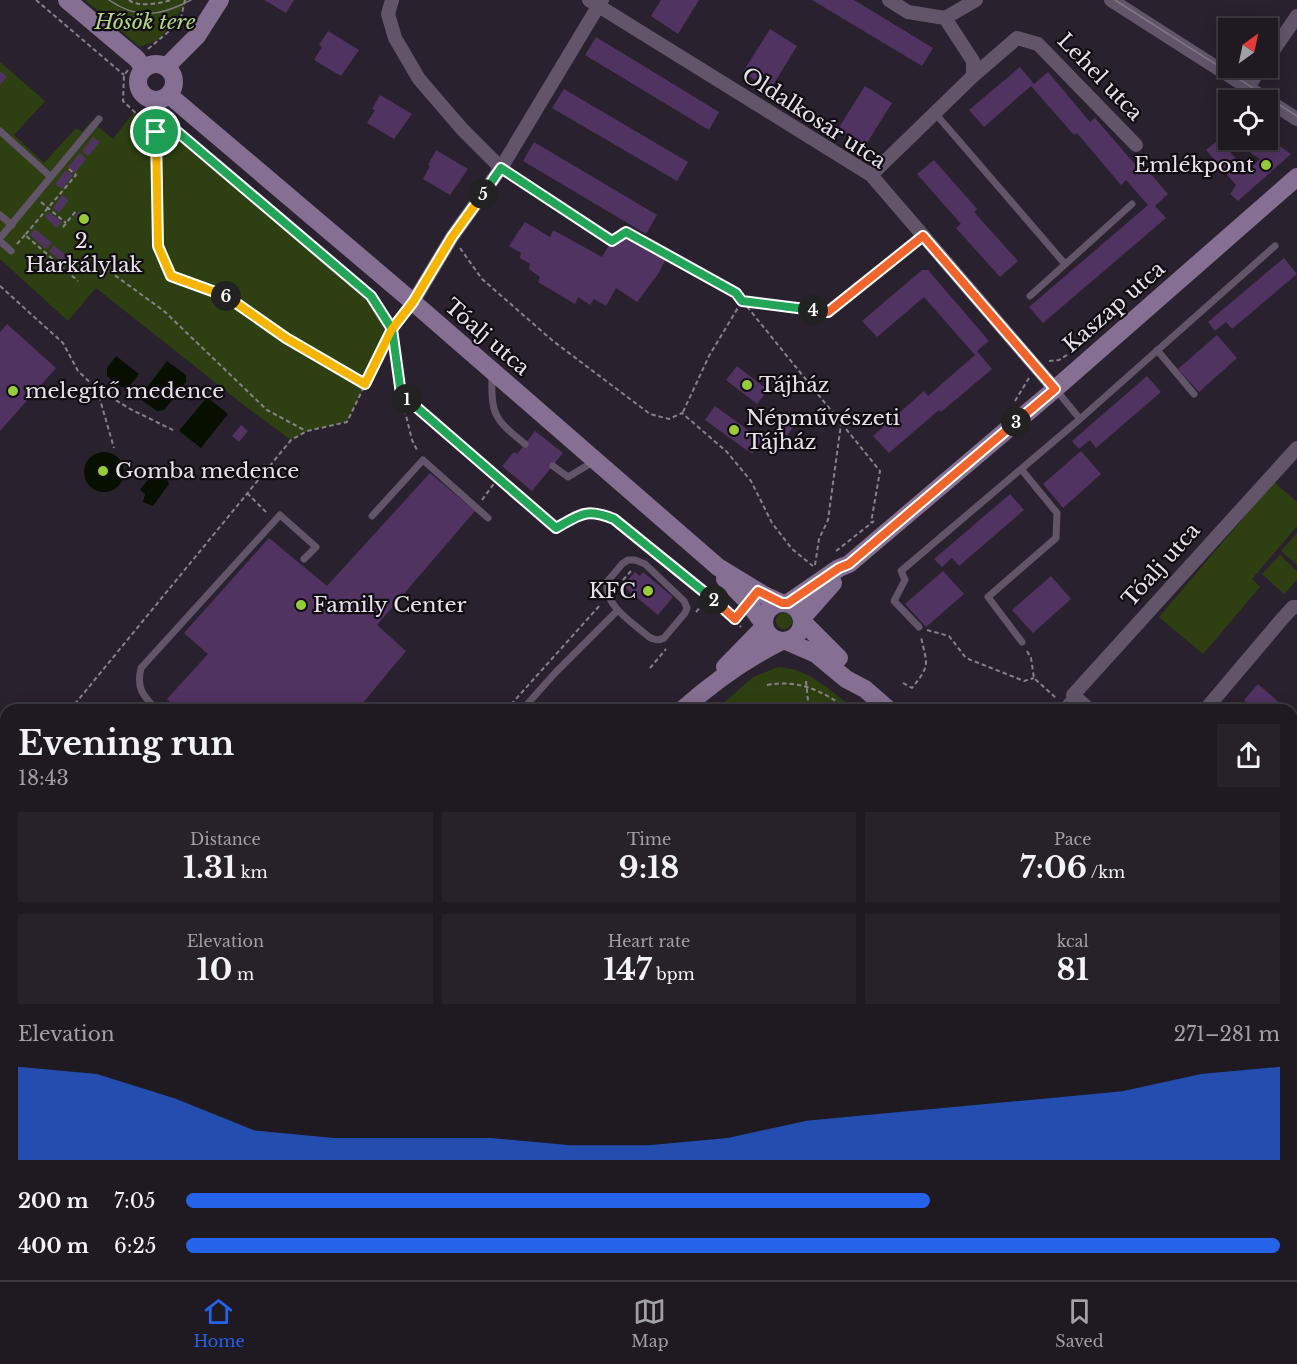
<!DOCTYPE html>
<html lang="en">
<head>
<meta charset="utf-8">
<style>
  :root { --surface:#1f1922; --page:#27222a; --text:#f1f3f6; --muted:#a1a0a5; --line:#3c3840; --accent:#2563eb }
  body { margin:0; font-family:"Libre Baskerville",serif; background:var(--page); color:var(--text); height:100vh; display:flex; flex-direction:column; font-size:22px; white-space:nowrap }
  * { box-sizing:border-box; margin:0 }
  p { font-size:20px; color:var(--muted) }
  .icon { flex:none; width:33px; height:33px; fill:none; stroke:currentColor; stroke-width:2; stroke-linecap:round; stroke-linejoin:round }
  .map { position:relative; flex:1; overflow:hidden }
  .panel { position:absolute; left:0px; top:704px; width:1298px; height:578px; display:flex; flex-direction:column; background:var(--surface); border-radius:18px 18px 0 0; box-shadow:0 3px 15px #0003,0 0 0 2px var(--line) }
  .panel>* { flex:none }
  .needle { width:39px; rotate:33deg }
  .controls { position:absolute; left:1218px; top:18px; display:grid; gap:12px }
  .controls a { display:grid; place-items:center; width:60px; height:60px; border-radius:0px; background:var(--surface); box-shadow:0 3px 15px #0003,0 0 0 2px var(--line); font-size:30px }
  .pin { position:absolute; display:grid; place-items:center; width:51px; height:51px; color:#fff; margin:-26px; border:3px solid #fff; border-radius:50%; box-shadow:0 2px 6px #0007 }
  .km { position:absolute; width:30px; height:30px; margin:-15px; border-radius:50%; background:#222; color:#fff; font-size:16px; line-height:30px; text-align:center }
  .round { display:grid; place-items:center; flex:none; width:63px; height:63px; border-radius:0px; background:var(--page) }
  .head { display:flex; align-items:center; justify-content:space-between; height:102px; padding:0 18px }
  h1 { font-size:33px; font-weight:700; line-height:45px }
  .figures { display:grid; grid-template-columns:repeat(3,1fr); gap:9px; height:102px; padding:6px 18px }
  .figures div { display:grid; align-content:center; border-radius:0px; background:var(--page); text-align:center }
  .figures b { font-size:30px; font-weight:700 }
  .figures small { font-size:16px; font-weight:400 }
  .figures p { font-size:16px }
  .chart { height:168px; padding:12px 18px }
  .chart p { display:flex; justify-content:space-between }
  .chart svg { width:100%; height:108px; margin-top:6px; fill:var(--accent); opacity:.7 }
  ul { padding:0 18px; list-style:none; font-size:20px }
  li { display:grid; grid-template-columns:96px 72px 1fr; align-items:center; height:45px }
  li i { height:15px; border-radius:8px; background:var(--accent) }
  .tabs { display:flex; justify-content:space-around; align-items:center; height:84px; border-top:2px solid var(--line); background:var(--surface); font-size:16px; color:var(--muted) }
  .tabs a { display:grid; justify-items:center; gap:3px }
  .tabs .on { color:var(--accent) }
  .map>svg:first-child { display:block }
  .green { fill:#2e4011 }
  .water { fill:#071000 }
  .building { fill:#513362; fill-rule:evenodd }
  .lines { fill:none; stroke-linecap:round; stroke-linejoin:round }
  .path { stroke:#87818b; stroke-width:2; stroke-dasharray:4.5 3; stroke-linecap:butt }
  .lane { stroke:#62556a; stroke-width:7 }
  .street { stroke:#62556a; stroke-width:14 }
  .secondary { stroke:#856f92; stroke-width:18 }
  .tram { stroke:#807983; stroke-width:1.5 }
  .split-1-casing { stroke:#fff; stroke-width:12 }
  .split-2-casing { stroke:#fff; stroke-width:12 }
  .split-3-casing { stroke:#fff; stroke-width:12 }
  .split-4-casing { stroke:#fff; stroke-width:12 }
  .split-5-casing { stroke:#fff; stroke-width:12 }
  .split-6-casing { stroke:#fff; stroke-width:12 }
  .split-7-casing { stroke:#fff; stroke-width:12 }
  .split-1 { stroke:#22a559; stroke-width:8 }
  .split-2 { stroke:#22a559; stroke-width:8 }
  .split-3 { stroke:#f0652b; stroke-width:8 }
  .split-4 { stroke:#f0652b; stroke-width:8 }
  .split-5 { stroke:#22a559; stroke-width:8 }
  .split-6 { stroke:#f5b400; stroke-width:8 }
  .split-7 { stroke:#f5b400; stroke-width:8 }
  .poi-dot { fill:#96cc39; stroke:#100c12; stroke-width:2 }
  .labels { text-anchor:middle; dominant-baseline:central; stroke-width:4.5; stroke-linejoin:round; paint-order:stroke }
  .park-label { font-size:21px; font-style:italic; fill:#b1d582; stroke:#100c12 }
  .street-label { font-size:21px; fill:#e7e2ea; stroke:#100c12 }
  .poi-label { font-size:21px; fill:#e7e2ea; stroke:#100c12; text-anchor:start }
</style>
</head>
<body>
<div class="map">
<svg width="1297" height="1280" viewBox="0 0 1297 1280">
  <rect width="100%" height="100%" fill="#29212d"/>
  <path class="green" d="M85,0H188L160,39L140,47Z
    M0,62L45,101L14,135L44,163L76,128L82,132L91,121L113,139L134,112L156,132L173,128L371,296L392,329L347,422L307,431L291,440L245,406L96,288L68,321L0,259Z
    M1274,482L1297,502V526L1252,579L1260,587L1203,654L1159,617Z
    M1297,533V565L1281,551Z
    M1280,555L1297,571V580L1284,594L1262,574Z
    M776 621a8 8 0 1 1 16 0a8 8 0 1 1-16 0Z
    M778,667C809,668 831,692 855,709H717L753,677Z
    M0,741L6,747V1068L0,1063Z"/>
  <path class="water" d="M116,356L139,374L129,387H121L107,376V368Z
    M167,361L186,375V382L164,410L157,411L139,398Z
    M207,397L228,414L201,448L179,431Z
    M84 472a20 20 0 1 1 40 0a20 20 0 1 1-40 0Z
    M152,474L159,479L162,476L166,477L169,484L153,506L143,502L145,494L140,490Z"/>
  <path class="building" d="M264,0H294L286,13Z
    M661,0H699L678,34L651,16Z
    M812,0H854L933,48L922,66Z
    M770,29L797,46L770,90L743,72Z
    M328,31L359,50L341,76L314,60L322,47L319,45Z
    M596,37L719,112L709,130L585,55Z
    M1020,67L1034,84L1048,72L1090,122L1095,118L1139,169L1143,165L1168,194L1155,206L1166,218L1043,323L1029,307L1148,205L1126,180L1121,185L1077,133L1074,135L1031,86L984,127L969,110Z
    M0,71L7,77L0,85Z
    M865,86L892,103L865,146L838,129Z
    M564,89L688,162L677,181L552,108Z
    M380,95L412,114L394,139L367,123L375,110L372,109Z
    M1228,132V140L1268,138L1291,154L1238,201L1230,194L1236,185L1206,150ZM1234,142L1260,159L1248,171L1227,149Z
    M93,137L100,142L88,156L82,151Z
    M534,142L657,215L646,234L523,161Z
    M436,150L468,169L450,195L423,179L430,166L428,165Z
    M80,153L86,159L75,173L68,167Z
    M934,160L977,209L974,212L1018,261L1000,277L956,228L961,224L917,174Z
    M66,170L73,175L62,189L55,184Z
    M62,195L69,200L59,213L53,208Z
    M80,211L92,221L87,227L75,216Z
    M49,212L62,222L57,228L45,217Z
    M525,222L550,237L553,230L602,257L620,227L636,237L638,234L670,251L658,274L637,302L616,288L606,306L594,299L590,305L578,297L575,304L538,282L540,277L529,269L530,264L520,258L521,253L509,246Z
    M35,229L52,243L46,249L30,235Z
    M54,245L70,259L65,264L49,251Z
    M1284,258L1297,274L1232,329L1226,322L1215,331L1208,322Z
    M922,270H928L989,341L977,351L992,369L941,412L939,410L889,453L873,436L924,391L928,396L975,355L924,297L877,337L862,321Z
    M7,324L56,368L0,431V332Z
    M1217,335L1237,358L1199,392L1178,369Z
    M737,366L768,390L757,404L726,380Z
    M780,375L794,389L788,396L774,381Z
    M1147,376L1161,392L1096,448L1090,440L1079,449L1072,441Z
    M715,406L762,440L752,454L705,420Z
    M790,418L796,423L787,436L780,431Z
    M241,425L248,431L239,442L232,436Z
    M535,431L563,453L532,491L502,466L514,452L517,454Z
    M1081,451L1101,474L1063,508L1043,484Z
    M430,473L475,511L377,625L406,651L357,710H177L167,699L208,654L184,633L269,538L327,586Z
    M1010,494L1024,510L959,566L952,558L942,567L934,559Z
    M943,571L964,594L926,627L905,604Z
    M635,572L640,576L643,572L673,597L658,615L623,586Z
    M1051,576L1071,599L1033,633L1012,610Z
    M1258,684L1288,710H1255L1244,700Z
    M1292,713L1297,718V745L1292,741Z
    M1297,875V897L1292,892V882Z
    M1292,993L1297,998V1025L1292,1020Z
    M1297,1182V1209L1292,1205V1188Z"/>
  <g class="lines">
    <path class="path" d="M36,0L124,75
      M129,0C138,8 161,3 172,0
      M148,49L180,22L185,0
      M128,70L124,75L123,101L156,132L173,128L371,296L392,329L401,394L409,402L556,528C581,514 586,508 614,518L710,596L741,627
      M156,132L158,246L171,277L229,297L286,338L364,384
      M69,169L76,175L25,235L78,281
      M41,202L66,223
      M63,227L76,211
      M620,235L626,232L736,293L880,471L871,523
      M17,244L25,235
      M460,248L482,279L553,341L650,414L669,419L682,413L727,452L751,481L772,523L792,549L813,566
      M109,271L164,311L267,410L306,431
      M0,286L63,343L78,371L97,389L132,410L175,431
      M1049,361L1059,360L1073,351
      M97,389L114,448
      M401,395L412,440L418,452
      M1015,401L1029,378
      M683,412L709,356L742,301L819,311
      M247,493L268,514
      M482,500L498,478
      M836,551L874,521
      M815,565L819,539L828,520L841,424
      M623,580L631,571
      M696,612L710,596
      M927,630L949,636L966,658L1024,681L1034,678
      M1027,651L1031,658L1034,678L1057,699
      M650,668L666,649
      M806,681L809,710
      M903,683L912,688C931,664 927,665 921,637
      M767,685C799,679 823,691 849,710
      M760,707L782,705L812,710
      M70,710L291,440L307,431L347,422L392,329L404,313
      M506,710L601,604
      M0,741L6,747
      M0,784L6,778
      M599,1275L607,1280
      M1023,1280L1028,1275"/>
    <path class="lane" d="M934,112L1065,264
      M0,131L51,177
      M501,168L612,241
      M0,215L12,225
      M0,238L99,119
      M0,241L11,251
      M1030,296L1132,204
      M828,312L923,236
      M1157,350L1194,394
      M492,374C491,415 494,419 525,444
      M1057,391L1080,419L1275,246
      M553,466L568,477L593,462
      M1021,469L1057,513L1056,538L988,597L1022,642
      M372,516L423,460L488,518
      M628,560H635L645,564L684,601L687,608L685,613L664,638C658,641 655,640 649,637C632,622 604,606 607,582L622,564Z
      M919,627L894,601L905,580L901,571L1080,419
      M157,710C143,696 136,688 141,668L280,515L316,547L304,559
      M522,710L555,673L618,610
      M1060,710L1073,695
      M1292,901L1297,906"/>
    <path class="street" d="M392,0L388,14L395,38L419,79L462,129L501,168
      M589,0L871,175L1055,389
      M889,0L908,12L945,18
      M1111,0L1297,119
      M1268,58L1297,16
      M973,76L1017,38L1038,44L1136,145
      M1247,88L1261,68
      M871,175L973,76V61L945,18L976,0
      M413,302L452,237L501,168L602,0
      M1090,710L1073,695L1297,448
      M1205,710L1282,619L1293,607H1297
      M0,1063L6,1068"/>
    <path class="secondary" d="M67,0L137,59L143,68
      M138 82a18 18 0 1 1 36 0a18 18 0 1 1-36 0Z
      M166,67L197,36L220,0
      M169,95L413,302L718,567L764,595L781,603
      M725,579L748,602L763,623
      M764 622a19 19 0 1 1 38 0a19 19 0 1 1-38 0Z
      M788,603L839,568L849,564L1055,389L1297,177
      M802,618L833,583
      M802,621L839,658
      M786,641L816,654L846,679L865,689L889,710
      M725,667L764,627
      M682,710C710,685 746,659 780,642
      M1292,1054L1297,1058
      M192,1280V1275"/>
    <path class="tram" d="M109,0C137,20 161,16 191,0
      M1115,0L1297,116"/>
  </g>
  <g class="lines">
    <defs>
      <path id="split-1" d="M156,132L173,128L371,296L392,329L401,394L407,399"/>
      <path id="split-2" d="M407,399L556,528C581,514 586,508 614,519L714,600"/>
      <path id="split-3" d="M714,600L735,619L758,591L782,603H788L839,568L849,564L1016,422"/>
      <path id="split-4" d="M813,310L828,312L923,236L1055,389L1016,422"/>
      <path id="split-5" d="M483,194L501,168L612,241L626,232L736,293L742,301L813,310"/>
      <path id="split-6" d="M226,296L286,338L365,384L392,329L413,302L452,237L483,194"/>
      <path id="split-7" d="M156,132L158,246L171,276L226,296"/>
    </defs>
    <use href="#split-1" class="split-1-casing"/>
    <use href="#split-2" class="split-2-casing"/>
    <use href="#split-3" class="split-3-casing"/>
    <use href="#split-4" class="split-4-casing"/>
    <use href="#split-5" class="split-5-casing"/>
    <use href="#split-6" class="split-6-casing"/>
    <use href="#split-7" class="split-7-casing"/>
    <use href="#split-1" class="split-1"/>
    <use href="#split-2" class="split-2"/>
    <use href="#split-3" class="split-3"/>
    <use href="#split-4" class="split-4"/>
    <use href="#split-5" class="split-5"/>
    <use href="#split-6" class="split-6"/>
    <use href="#split-7" class="split-7"/>
  </g>
  <g class="poi-dot">
    <circle cx="1266" cy="165" r="6"/>
    <circle cx="84" cy="219" r="6"/>
    <circle cx="747" cy="385" r="6"/>
    <circle cx="13" cy="391" r="6"/>
    <circle cx="734" cy="430" r="6"/>
    <circle cx="103" cy="471" r="6"/>
    <circle cx="648" cy="591" r="6"/>
    <circle cx="301" cy="605" r="6"/>
  </g>
  <g class="labels">
    <g class="park-label">
      <text x="145" y="22">Hősök tere</text>
    </g>
    <g class="street-label">
      <text transform="translate(1100 77) rotate(46)">Lehel utca</text>
      <text transform="translate(814 118) rotate(33)">Oldalkosár utca</text>
      <text transform="translate(1114 307) rotate(-41)">Kaszap utca</text>
      <text transform="translate(487 337) rotate(41)">Tóalj utca</text>
      <text transform="translate(1161 565) rotate(-48)">Tóalj utca</text>
    </g>
    <g class="poi-label">
      <text x="1254" y="165" text-anchor="end">Emlékpont</text>
      <text x="84" y="241" text-anchor="middle">2.<tspan x="84" dy="24">Harkálylak</tspan></text>
      <text x="759" y="385">Tájház</text>
      <text x="25" y="391">melegítő medence</text>
      <text x="746" y="418">Népművészeti<tspan x="746" dy="24">Tájház</tspan></text>
      <text x="115" y="471">Gomba medence</text>
      <text x="636" y="591" text-anchor="end">KFC</text>
      <text x="313" y="605">Family Center</text>
    </g>
  </g>
</svg>
<div class="controls">
<a><svg class="needle" viewBox="-14 -14 28 28"><path d="M0-13l5 13h-10z" fill="#e53935"/><path d="M0 13l5-13h-10z" fill="#a1a0a5"/></svg></a>
<a><svg class="icon" aria-label="locate" viewBox="0 0 24 24"><circle cx="12" cy="12" r="6"/><path d="M12 2v4M12 18v4M2 12h4M18 12h4"/></svg></a>
</div>
<div class="pin" style="left:156px;top:132px;background:#1e9e55"><svg class="icon" aria-label="arrive" viewBox="0 0 24 24"><path d="M6 21V4h12l-3 4 3 4H6"/></svg></div>
<b class="km" style="left:407px;top:399px">1</b>
<b class="km" style="left:714px;top:600px">2</b>
<b class="km" style="left:1016px;top:422px">3</b>
<b class="km" style="left:813px;top:310px">4</b>
<b class="km" style="left:483px;top:194px">5</b>
<b class="km" style="left:226px;top:296px">6</b>
<section class="panel">
<div class="head"><div><h1>Evening run</h1><p>18:43</p></div><a class="round"><svg class="icon" aria-label="share" viewBox="0 0 24 24"><path d="M12 15V3M7 8l5-5 5 5M5 13v7h14v-7"/></svg></a></div>
<div class="figures">
<div><p>Distance</p><b>1.31<small> km</small></b></div>
<div><p>Time</p><b>9:18</b></div>
<div><p>Pace</p><b>7:06<small> /km</small></b></div>
</div>
<div class="figures">
<div><p>Elevation</p><b>10<small> m</small></b></div>
<div><p>Heart rate</p><b>147<small> bpm</small></b></div>
<div><p>kcal</p><b>81</b></div>
</div>
<div class="chart"><p><span>Elevation</span>271–281 m</p>
<svg viewBox="0 0 160 44" preserveAspectRatio="none"><path d="M0 44V6L10 9L20 19L30 32L40 35L50 35L60 35L70 38L80 38L90 35L100 28L110 25L120 22L130 19L140 16L150 9L160 6V44z"/></svg>
</div>
<ul>
<li><b>200 m</b>7:05<i style="width:68%"></i></li>
<li><b>400 m</b>6:25<i style="width:100%"></i></li>
</ul>
</section>
</div>
<nav class="tabs">
<a class="on"><svg class="icon" aria-label="home" viewBox="0 0 24 24"><path d="M3 11l9-7 9 7M6 9v11h12V9"/></svg>Home</a>
<a><svg class="icon" aria-label="map" viewBox="0 0 24 24"><path d="M3 6l6-2 6 2 6-2v14l-6 2-6-2-6 2zM9 4v14M15 6v14"/></svg>Map</a>
<a><svg class="icon" aria-label="saved" viewBox="0 0 24 24"><path d="M7 4h10v16l-5-4-5 4z"/></svg>Saved</a>
</nav>
</body>
</html>
